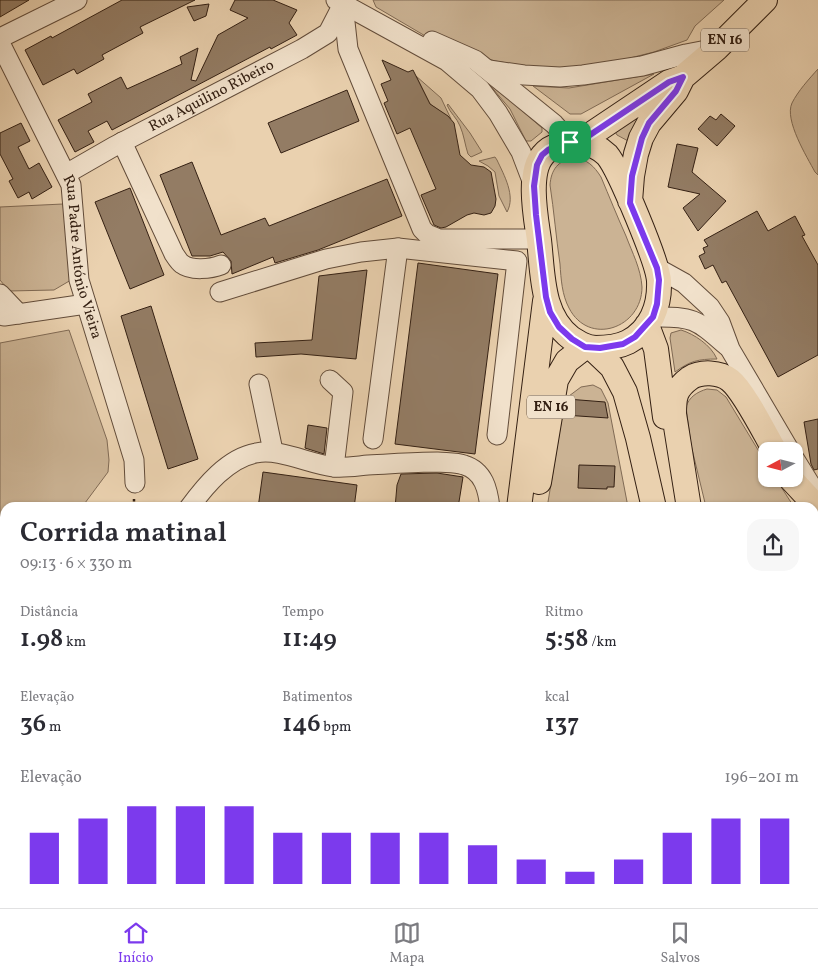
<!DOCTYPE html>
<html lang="pt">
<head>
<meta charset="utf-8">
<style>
  :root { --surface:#fff; --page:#f7f7f7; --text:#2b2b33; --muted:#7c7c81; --line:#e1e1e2; --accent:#7c3aed }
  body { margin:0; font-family:Vollkorn,serif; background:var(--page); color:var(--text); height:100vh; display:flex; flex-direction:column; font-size:19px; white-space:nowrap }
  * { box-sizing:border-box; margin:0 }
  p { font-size:16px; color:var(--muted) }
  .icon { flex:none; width:28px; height:28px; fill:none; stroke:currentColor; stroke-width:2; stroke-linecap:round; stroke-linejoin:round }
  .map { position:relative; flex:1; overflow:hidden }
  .sheet { position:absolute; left:0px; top:502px; width:819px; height:406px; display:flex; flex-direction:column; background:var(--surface); border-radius:15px 15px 0 0; box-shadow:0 1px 4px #0004 }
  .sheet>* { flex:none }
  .needle { width:32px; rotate:263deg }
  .controls { position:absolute; left:758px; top:442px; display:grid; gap:10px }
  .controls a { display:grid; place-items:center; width:45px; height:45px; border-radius:10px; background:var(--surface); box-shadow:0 1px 4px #0004; font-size:25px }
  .pin { position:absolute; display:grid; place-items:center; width:42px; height:42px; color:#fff; margin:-21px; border-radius:10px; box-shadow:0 2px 8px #0006 }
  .round { display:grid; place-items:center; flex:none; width:52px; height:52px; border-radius:15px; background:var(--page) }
  .overview { display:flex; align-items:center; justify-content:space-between; height:85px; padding:0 20px }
  h1 { font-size:28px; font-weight:600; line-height:38px }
  .metrics { display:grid; grid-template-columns:repeat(3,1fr); gap:8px; height:85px; padding:5px 20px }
  .metrics div { display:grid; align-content:center }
  .metrics b { font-size:25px; font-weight:600 }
  .metrics small { font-size:14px; font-weight:400 }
  .metrics p { font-size:14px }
  .chart { height:140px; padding:10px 20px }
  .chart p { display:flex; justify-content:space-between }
  .chart svg { width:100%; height:90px; margin-top:5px; stroke:var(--accent); stroke-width:6 }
  .tabs { display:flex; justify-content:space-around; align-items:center; height:70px; border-top:1px solid var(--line); background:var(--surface); font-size:14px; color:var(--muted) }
  .tabs a { display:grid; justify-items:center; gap:2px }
  .tabs .on { color:var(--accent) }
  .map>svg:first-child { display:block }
  .green { fill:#cbb394; stroke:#806a54 }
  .building { fill:#937c64; stroke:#342013 }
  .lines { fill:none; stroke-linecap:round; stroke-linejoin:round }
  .minor-casing { stroke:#624c3a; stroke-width:21 }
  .major-casing { stroke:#342013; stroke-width:26 }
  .path { stroke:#342013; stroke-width:2.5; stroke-dasharray:4 2.5; stroke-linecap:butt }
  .minor { stroke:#f1e1cb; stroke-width:19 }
  .major { stroke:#ead1af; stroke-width:24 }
  .route-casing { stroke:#fff; stroke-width:10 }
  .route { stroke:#7c3aed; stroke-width:6 }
  .labels { text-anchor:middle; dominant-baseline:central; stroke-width:4; stroke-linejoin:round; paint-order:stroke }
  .shield { fill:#f1e1cb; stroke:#6d5a4a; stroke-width:1 }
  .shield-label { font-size:14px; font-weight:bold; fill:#342013 }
  .street-label { font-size:15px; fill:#342013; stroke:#f1e1cb }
</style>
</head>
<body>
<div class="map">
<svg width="818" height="908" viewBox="0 0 818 908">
  <rect width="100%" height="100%" fill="#ead1af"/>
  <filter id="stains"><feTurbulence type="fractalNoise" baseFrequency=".004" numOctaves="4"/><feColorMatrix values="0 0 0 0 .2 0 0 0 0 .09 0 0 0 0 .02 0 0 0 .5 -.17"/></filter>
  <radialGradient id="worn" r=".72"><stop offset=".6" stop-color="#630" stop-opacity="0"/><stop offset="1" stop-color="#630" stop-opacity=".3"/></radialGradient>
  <path class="green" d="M373,0H724L695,26L687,40L654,52L602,65L545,69L495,61L462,51L427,37L376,7Z
    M818,69V175L815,172C807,157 784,120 792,103C798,91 809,79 818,69Z
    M654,74L581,114H570L533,86L569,88Z
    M416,76L441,98L451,119L430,104Z
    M483,77L542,128V132L531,141H526L510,109Z
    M448,104L470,133L482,152L471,157L468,154C465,145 464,135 460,126C457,118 450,113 447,105Z
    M646,109L637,119L630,142L617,135L614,130Z
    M495,157L497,160C504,175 516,196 507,212L499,196L495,172L488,166L479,161Z
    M574,158C587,159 594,166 601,177C609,196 617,216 626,236C632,252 641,269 642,287C642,328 589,347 569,308C562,295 561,279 560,264C556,237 554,211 550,185C551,170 558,160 574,158Z
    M63,204L71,280L54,290L9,291L0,280V207Z
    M69,330L107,440L109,460L108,472L82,507L5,508V904H13L12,908H0V343Z
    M681,330C694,334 711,345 717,359C698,359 690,361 675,372L670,338L671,333Z
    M593,385L601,389L608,403L628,507L547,508L565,399L581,387Z
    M707,389L717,390L726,397L766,463V479H776L794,507H706L691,445L686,407C689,397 697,392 707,389Z
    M814,539L818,546V908H786L785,904H814Z
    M161,904H202L213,908H166Z
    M489,904H708L709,908H488Z"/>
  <path class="building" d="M0,0H29L0,17Z
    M122,0H195L140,27L143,33L102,55L104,59L77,74L74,69L43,85L25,50L51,36L52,38Z
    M235,0H273L297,10L289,23L297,35L271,49L270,47L112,130L107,121L88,131L94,142L75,152L58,120L92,102L88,94L121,77L127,89L182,64L180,57L198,48L191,80L196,81L218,35L248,18L230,10Z
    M209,4L206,16L194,21L187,7Z
    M382,60L408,72L413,70L430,104L448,116L454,123L460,155L471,165L484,167L491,172L496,199L495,206L491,213L484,215L474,213L467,215L446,227L441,228L434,225L421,195L436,189L410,128L397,134L384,103L388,101L381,84L391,80Z
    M347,90L359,121L281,153L268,123Z
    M721,114L735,126L717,146L698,129L710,116L716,120Z
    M21,123L30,141L18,147L29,169L39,163L52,187L32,199L29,192L18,198L9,181L13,179L0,154V133Z
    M677,144L698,148L692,172L726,201L698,231L683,208L700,194L668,187Z
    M192,162L221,235L265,218L269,226L387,179L402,216L318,250L275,263L273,257L232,274L231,261L223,252L210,256H192L160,175Z
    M130,188L164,275L130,289L95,202Z
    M757,211L768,231L795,216L805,235L802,236L818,265V355L778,377L726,281L722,283L713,265L705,269L699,256L705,253L703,248L708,246L704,240Z
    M418,263L498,274L475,454L395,444Z
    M367,270L356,359L301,354L256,357L255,343L312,340L319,276Z
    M151,306L198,459L168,469L121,316Z
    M567,399L605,402L608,418L564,415Z
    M818,419V469L814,470L811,464L804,422Z
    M308,425L327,428L324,454L305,448Z
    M579,465L615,466L614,487H607V489L578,488Z
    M263,472L357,485L354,508H258Z
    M437,473L463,477L458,508H395L397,485L401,474Z"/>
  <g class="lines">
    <defs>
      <g id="minor">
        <path d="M336,0L447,61L480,89L498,113L521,152L534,186"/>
        <path d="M343,4L348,49L422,229L427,234L439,239H539"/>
        <path d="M0,38L77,0"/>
        <path d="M432,41L475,60L554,124L570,142"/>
        <path id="s1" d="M0,43L71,185L79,280L134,460L135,483"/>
        <path d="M489,70L524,75L560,77L583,75L642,66L686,54L717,48"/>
        <path d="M122,142L174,254C176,257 179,262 182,264C191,271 211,269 221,265"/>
        <path id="s2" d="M66,174L113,147L302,49L328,33L343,4"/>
        <path d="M657,268L684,283L710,307L720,322L730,349L790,451"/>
        <path d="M220,292L326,259L361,252L398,248L517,261L497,435"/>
        <path d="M0,294L19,314"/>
        <path d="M0,311L4,316L86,304"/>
        <path d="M653,317C694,316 697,320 727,346"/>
        <path d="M330,380L343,392L334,467"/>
        <path d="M259,384L273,451"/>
        <path d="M373,439L398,248"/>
        <path d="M794,458L818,497"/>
        <path d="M189,508C205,486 228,458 256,453C279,448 309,464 334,467C345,468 357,466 368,465C391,464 414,462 437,462C446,463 456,462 464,465C484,471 488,490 490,508"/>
        <path d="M132,908L134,904"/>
      </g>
      <path id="major" d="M581,141C591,144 599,147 607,155C619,169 658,263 659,281C660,306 651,330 628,342C618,347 606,348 595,348C585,347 579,343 571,338C541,315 543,274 539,240C536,218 527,173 543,155C552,144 567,142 581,141Z
        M581,141L669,82L683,77
        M630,201L632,176L636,154L641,138L649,123L676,91L683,77L717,48L765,0
        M647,325L656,349L665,417
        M592,348L612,367L625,392L638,438L654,508
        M791,479L818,508
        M539,482L556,380L567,361L585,347
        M519,508L545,301
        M689,508L674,414C674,397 675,389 690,378C701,371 720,372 730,380C744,391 765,434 775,451
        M735,904L736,908
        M759,904L760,908
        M468,908V904"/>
    </defs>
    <use href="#minor" class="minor-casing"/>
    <use href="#major" class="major-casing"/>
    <path class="path" d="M134,508V499
      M0,780L5,782
      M0,844L5,843"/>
    <use href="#minor" class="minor"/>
    <use href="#major" class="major"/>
  </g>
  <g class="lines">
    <defs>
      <path id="route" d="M683,77L676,91L649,123L642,138L632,176L630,203L657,268L659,280L657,304L653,317L635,337L623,344L600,348L585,347L572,339L559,327L550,312L546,297L536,215L534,186L537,165L542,155L548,150L560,144L581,141L669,82Z"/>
    </defs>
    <use href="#route" class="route-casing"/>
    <use href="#route" class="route"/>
  </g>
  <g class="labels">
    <g class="shield">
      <rect x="701" y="28.5" width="48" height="23" rx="4"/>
      <rect x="527" y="395.5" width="48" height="23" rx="4"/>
    </g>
    <g class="shield-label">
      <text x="725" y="40">EN 16</text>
      <text x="551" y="407">EN 16</text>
    </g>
    <g class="street-label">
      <text stroke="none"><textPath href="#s2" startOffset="165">Rua Aquilino Ribeiro</textPath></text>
      <text stroke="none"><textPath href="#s1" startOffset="232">Rua Padre António Vieira</textPath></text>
    </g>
  </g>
  <rect width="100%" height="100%" filter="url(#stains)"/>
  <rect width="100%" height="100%" fill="url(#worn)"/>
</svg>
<div class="controls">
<a><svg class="needle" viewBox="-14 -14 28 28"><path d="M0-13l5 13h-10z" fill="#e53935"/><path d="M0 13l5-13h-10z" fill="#7c7c81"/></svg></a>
</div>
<div class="pin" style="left:570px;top:142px;background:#1e9e55"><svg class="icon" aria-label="arrive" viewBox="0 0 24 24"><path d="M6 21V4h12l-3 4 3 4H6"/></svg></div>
<section class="sheet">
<div class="overview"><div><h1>Corrida matinal</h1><p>09:13 · 6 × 330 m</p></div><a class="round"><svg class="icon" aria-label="share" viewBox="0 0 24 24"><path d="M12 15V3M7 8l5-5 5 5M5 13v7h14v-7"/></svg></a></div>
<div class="metrics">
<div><p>Distância</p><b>1.98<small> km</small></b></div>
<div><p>Tempo</p><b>11:49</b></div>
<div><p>Ritmo</p><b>5:58<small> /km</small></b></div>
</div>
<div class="metrics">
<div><p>Elevação</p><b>36<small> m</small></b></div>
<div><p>Batimentos</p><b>146<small> bpm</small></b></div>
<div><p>kcal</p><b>137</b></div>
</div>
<div class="chart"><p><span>Elevação</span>196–201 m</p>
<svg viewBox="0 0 160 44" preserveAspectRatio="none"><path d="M5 44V19M15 44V12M25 44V6M35 44V6M45 44V6M55 44V19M65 44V19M75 44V19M85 44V19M95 44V25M105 44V32M115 44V38M125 44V32M135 44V19M145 44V12M155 44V12"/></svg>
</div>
</section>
</div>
<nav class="tabs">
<a class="on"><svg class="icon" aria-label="home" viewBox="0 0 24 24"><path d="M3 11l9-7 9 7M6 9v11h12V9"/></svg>Início</a>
<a><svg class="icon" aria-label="map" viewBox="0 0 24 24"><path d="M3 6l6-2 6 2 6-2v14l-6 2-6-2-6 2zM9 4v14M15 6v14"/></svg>Mapa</a>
<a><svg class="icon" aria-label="saved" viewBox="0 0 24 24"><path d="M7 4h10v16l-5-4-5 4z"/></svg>Salvos</a>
</nav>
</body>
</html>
